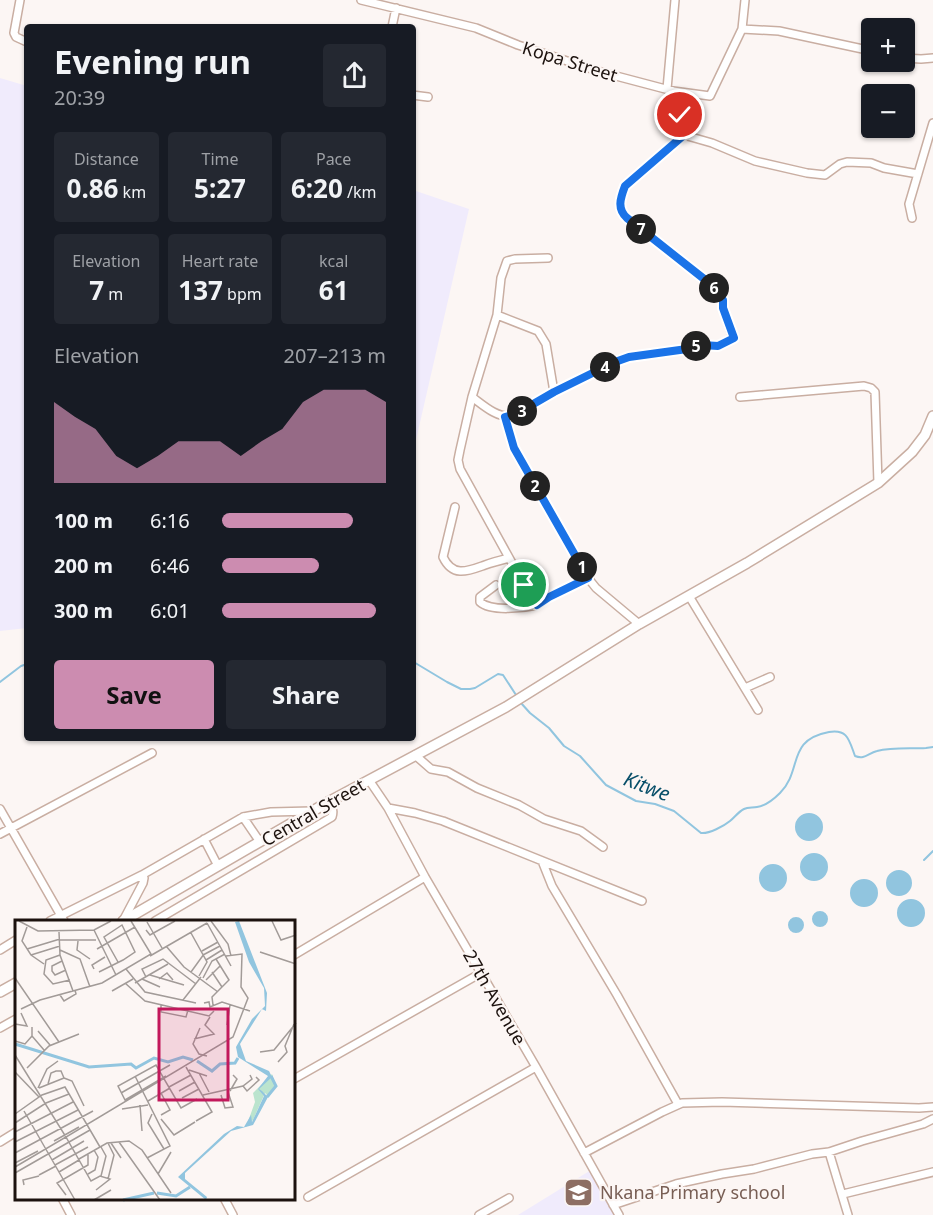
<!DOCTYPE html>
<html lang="en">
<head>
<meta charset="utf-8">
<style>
  :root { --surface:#171b24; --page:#242831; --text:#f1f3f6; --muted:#9ea1a6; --accent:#cc8cb0 }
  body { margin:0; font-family:"Noto Sans",sans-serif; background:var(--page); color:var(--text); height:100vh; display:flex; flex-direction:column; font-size:22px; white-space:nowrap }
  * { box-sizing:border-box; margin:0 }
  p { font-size:20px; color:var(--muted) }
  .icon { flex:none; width:33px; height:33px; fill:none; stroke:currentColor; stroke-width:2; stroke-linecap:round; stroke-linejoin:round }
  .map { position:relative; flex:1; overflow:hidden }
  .panel { position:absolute; left:24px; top:24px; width:392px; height:717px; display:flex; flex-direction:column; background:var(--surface); border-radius:6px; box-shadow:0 2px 4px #0004 }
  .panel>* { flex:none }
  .tools { position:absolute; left:861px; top:18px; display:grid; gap:12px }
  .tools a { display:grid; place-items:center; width:54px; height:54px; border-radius:6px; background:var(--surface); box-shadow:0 2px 4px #0004; font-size:30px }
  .pin { position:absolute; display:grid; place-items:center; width:51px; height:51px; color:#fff; margin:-26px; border:3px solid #fff; border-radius:50%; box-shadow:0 2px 6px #0007 }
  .km { position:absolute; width:30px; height:30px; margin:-15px; border-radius:50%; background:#222; color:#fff; font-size:16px; line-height:30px; text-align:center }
  .round { display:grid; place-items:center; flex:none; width:63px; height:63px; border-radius:6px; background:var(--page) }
  .overview { display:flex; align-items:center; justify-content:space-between; height:102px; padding:0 30px }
  h1 { font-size:33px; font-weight:700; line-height:45px }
  .metrics { display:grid; grid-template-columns:repeat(3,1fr); gap:9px; height:102px; padding:6px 30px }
  .metrics div { display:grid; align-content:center; border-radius:6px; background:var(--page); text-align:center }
  .metrics b { font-size:26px; font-weight:700 }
  .metrics small { font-size:16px; font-weight:400 }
  .metrics p { font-size:16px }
  .chart { height:168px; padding:12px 30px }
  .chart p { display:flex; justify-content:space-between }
  .chart svg { width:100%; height:108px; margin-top:6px; fill:var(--accent); opacity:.7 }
  .cta { display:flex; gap:12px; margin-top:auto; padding:12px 30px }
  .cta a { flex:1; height:69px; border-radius:6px; background:var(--accent); color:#111; font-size:24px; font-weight:700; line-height:69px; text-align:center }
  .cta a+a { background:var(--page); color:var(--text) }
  ul { padding:0 30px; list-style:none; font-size:20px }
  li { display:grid; grid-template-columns:96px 72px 1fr; align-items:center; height:45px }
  li i { height:15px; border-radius:8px; background:var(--accent) }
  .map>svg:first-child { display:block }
  .education { fill:#f0ebfc }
  .water { fill:#91c5df }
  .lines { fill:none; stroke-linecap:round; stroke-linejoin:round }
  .stream { stroke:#91c5df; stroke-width:2 }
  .street-casing { stroke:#c9aea2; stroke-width:10 }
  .secondary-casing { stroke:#c9aea2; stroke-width:12 }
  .street { stroke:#fff; stroke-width:7 }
  .secondary { stroke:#fff; stroke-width:9 }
  .route-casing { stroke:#fff; stroke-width:12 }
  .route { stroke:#1a73e8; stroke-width:8 }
  .labels { text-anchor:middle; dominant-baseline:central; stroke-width:4.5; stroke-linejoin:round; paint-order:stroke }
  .street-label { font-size:18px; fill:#1c120e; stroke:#fcf6f4 }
  .education-label { font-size:18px; fill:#785e54; stroke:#fcf6f4; text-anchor:start }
  .water-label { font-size:20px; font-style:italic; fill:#084f69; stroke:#fcf6f4 }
  .inset-river { fill:none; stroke:#91c5df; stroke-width:3 }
  .inset-road { fill:none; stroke:#a29b98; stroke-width:1.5 }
  .view { fill:#c2185b; fill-opacity:0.15; stroke:#c2185b; stroke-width:3 }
  .inset-edge { fill:none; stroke:#1c120e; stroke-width:3 }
</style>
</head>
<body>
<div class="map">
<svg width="933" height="1215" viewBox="0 0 933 1215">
  <rect width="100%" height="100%" fill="#fcf6f4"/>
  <path class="education" d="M0,78L27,86V628L0,631Z
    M413,190L469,209L413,453L412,190Z
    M591,1170L615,1215H518Z"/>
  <path class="water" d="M795 827a14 14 0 1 1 28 0a14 14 0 1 1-28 0Z
    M800 867a14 14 0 1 1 28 0a14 14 0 1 1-28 0Z
    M759 878a14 14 0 1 1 28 0a14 14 0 1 1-28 0Z
    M886 883a13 13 0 1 1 26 0a13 13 0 1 1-26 0Z
    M850 893a14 14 0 1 1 28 0a14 14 0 1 1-28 0Z
    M897 913a14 14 0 1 1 28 0a14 14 0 1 1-28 0Z
    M812 919a8 8 0 1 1 16 0a8 8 0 1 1-16 0Z
    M788 925a8 8 0 1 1 16 0a8 8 0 1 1-16 0Z"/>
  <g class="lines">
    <path class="stream" d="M412,661L447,682L461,689H470L475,688L498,674L503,675L518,698
      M0,682L21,666L27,664
      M521,703L530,713L549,728L564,746L580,756L606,785L636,801L655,804L674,811L701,833C709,834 724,826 730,821C735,817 738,812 744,809C748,807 753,808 757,807C765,806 775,798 780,793C803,770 786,740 829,732C848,729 849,740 855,756C865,760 868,753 877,751C892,747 911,749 926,748L933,747
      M924,860L933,851"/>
    <defs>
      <path id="street" d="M20,0L14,33L16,37L27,42
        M361,0L476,28L518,45L601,72L673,91L710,96L742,29L745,0
        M392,27L396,8
        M742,29L779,31L872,51
        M904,58L921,59L933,58
        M667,89L675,0
        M673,91L683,102L680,115L684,135
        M412,95L428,97
        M684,135L712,143L755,161L807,173L825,175L840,164L847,162L871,163L884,168L918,174
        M912,218L909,204L933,123
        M548,258L515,259L507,261L501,278L497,315L472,397L460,450L458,460L460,469L528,592L537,605L549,597L588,578L596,588L639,624
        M497,315L538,331L546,344L554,392
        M472,397C483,405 497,418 511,416L554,392L615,361L629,357L687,349L701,345L718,346L733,338L723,308V300L713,286L627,218C617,208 620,199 625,186L684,135
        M740,397L864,386L871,388L875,392L878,483
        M505,417L514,448L588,578
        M455,507L443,557C453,578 468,571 485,565C493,562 501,560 509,558
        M496,585L480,597V602C491,612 523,608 537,605
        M689,596L758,710
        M745,688L770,677
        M415,755L431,769L448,772L477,788L519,805L544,819L581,831L603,847
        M369,780L388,808L425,877L536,1067L619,1215
        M388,808L415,813L443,821L642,901
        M0,809L64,921
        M243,817L260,842
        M0,834L152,753
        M204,839L218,866
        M542,861L552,886L617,995L678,1104
        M142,875L243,817L271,812L312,811
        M50,921L142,875L144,878L143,883L124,919
        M155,921L332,817C334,811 333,807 330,801
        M0,950L16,940
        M294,955L425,877
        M0,1028L16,1019
        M294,1079L481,973
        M0,1142L16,1132
        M829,1152L848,1215
        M584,1153L662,1112L682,1103L722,1102L919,1108L933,1107
        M843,1194L933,1172
        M308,1197L536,1067
        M62,1198L71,1215
        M224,1198L233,1215
        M613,1205L676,1184L722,1174L754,1169L812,1154L829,1152L862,1141L923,1124L933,1119
        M479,1215L509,1198"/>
      <path id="secondary" d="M123,921L330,801L506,707L639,624L747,563L878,483L912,452L925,435L933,416
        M0,992L16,983"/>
    </defs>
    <use href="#street" class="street-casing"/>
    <use href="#secondary" class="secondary-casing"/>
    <use href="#street" class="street"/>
    <use href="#secondary" class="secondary"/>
  </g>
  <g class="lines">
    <defs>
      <path id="route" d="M524,585L537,605L549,597L588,578L514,448L505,417L516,414L554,392L615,362L629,357L687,349L702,345L718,346L734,338L723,308V300L713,286L627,218C617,209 620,199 625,186L684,135L680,115"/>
    </defs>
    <use href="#route" class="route-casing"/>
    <use href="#route" class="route"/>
  </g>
  <defs>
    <symbol id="school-square" viewBox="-11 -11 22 22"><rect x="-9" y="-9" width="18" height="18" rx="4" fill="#8d6e63" stroke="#fcf6f4"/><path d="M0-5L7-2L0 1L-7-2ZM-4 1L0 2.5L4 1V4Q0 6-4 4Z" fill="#fff"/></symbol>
  </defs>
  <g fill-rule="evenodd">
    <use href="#school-square" x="562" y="1176" width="33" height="33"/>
  </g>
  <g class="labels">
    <g class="street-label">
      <text transform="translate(570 61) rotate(17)">Kopa Street</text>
      <text transform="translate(313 812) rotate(-30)">Central Street</text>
      <text transform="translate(495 997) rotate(60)">27th Avenue</text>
    </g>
    <g class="education-label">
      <text x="600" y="1192">Nkana Primary school</text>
    </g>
    <g class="water-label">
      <text transform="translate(647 786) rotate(21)">Kitwe</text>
    </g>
  </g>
  <g transform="translate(15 920)">
    <rect width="280" height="280" fill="#fcf6f4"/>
    <path d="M257,154L261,166L254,177L250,173L238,200L231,207L240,182L238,173Z" fill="#bbe4ce"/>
    <path d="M224,1L252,73L251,91L247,89L225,124L231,141L254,151L257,157L244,169L247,171L253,177L238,205L216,211L170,253V259L192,277L191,280L163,257L209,214L222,206L229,207L236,195L237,202L249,176L243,169L253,156L223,137L221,127L237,99L250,86L249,68L234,42L220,2Z" fill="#91c5df"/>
    <path class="inset-river" d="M0,124L74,147L116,144L121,148L139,138L153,142L168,137L178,140M182,141L197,151L205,144L220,143L223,138M252,177L261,166L256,156M142,273L161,276L175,267M108,280L139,273"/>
    <path class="inset-road" d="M4,1L23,11L79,10L96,1M196,1L213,24L216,36M257,1L266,20L281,15M132,2L147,28M192,3L216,46M12,7L7,21L16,35L29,44M79,10L101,55M131,10L135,15L160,1M44,12L45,35L58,71M176,13L192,42L184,56M45,20H81M63,21L62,30L75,39M151,26L169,47L203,72M12,29L45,19M82,29L120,7M45,30L65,39L75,67M187,31L203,22M245,32L281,44M16,35L45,26M45,35L31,40L29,54L38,64L55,60M188,35L205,26M135,36L192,3M191,40L207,30M47,41L37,46V51L40,55L51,50M79,49L77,45L90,37M111,49L130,72L181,83M84,52L108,40L120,32L107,5L89,17L103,42M176,52L189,34M197,52L207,67M135,55L169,65M131,57L127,49L148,39L181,64M0,58L44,122M188,58L197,41L210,34M127,59L145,67M144,59L152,53L158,60M191,60L205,46M110,63L130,81L194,96L199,91M120,63L153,44M97,71L118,59M45,75L49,81L61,74L60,70M168,80L186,57M189,83L194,82L195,87L207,82L235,91M146,84V92L171,97L173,90M198,85L197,77L214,60L201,39M6,89L25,80L87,63L136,34L116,1M0,104L12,106L6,93M212,105L215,85M17,107V116L29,130M185,108L178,124L184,134L192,136M23,111L35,125M179,119L199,114L190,105L195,97M0,121L10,124L17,116M245,132L259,130L281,103M0,135L51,217L0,247M263,142L272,132L270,126L279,104M171,147L197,192L181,201M12,148L34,126L64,114M174,150L192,156M0,152L24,177M184,153L194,172M120,156L155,226L132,238M49,158L57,161L69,186M33,164L36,153L41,151H46L49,158M228,166L232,171L244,160L241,157M154,167L176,155M23,168L32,149L43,141M24,168L49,158M164,171L180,162M215,171L222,159L218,155M106,173L155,145M146,173L155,190L146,195M188,175L228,166L237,159L235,155M206,175L210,188L218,187L213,172M167,178L184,169M110,180L151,156M133,181L155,168M111,182L103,166L141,145L166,188L182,179M125,185L127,211M107,189L133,185M9,191L60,280M0,194L27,175L50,167L85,227M137,194L133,203L149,229M146,199L159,215L180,202M0,203L31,183L54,174M0,212L58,182M39,221L64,207M0,222L63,190M104,222L145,280M96,223L106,238M0,233L78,191M64,239L92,223L114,221L127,230L156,273M37,240L69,221M0,243L23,231M40,245L73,227M44,252L64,240M0,253L75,210M73,254L80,250L83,237L79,230M143,254L156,232M24,255L41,246M86,256L91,236L86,227M93,259L99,235L93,223M9,265L8,260L24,256M81,270L95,259L85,256L76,261L51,217L218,117L233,78L226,67L227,34L211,36M51,275L42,263L73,245V234M79,280L96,270"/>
    <path class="view" d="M144,89H213V180H144Z"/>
    <rect width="280" height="280" class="inset-edge"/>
  </g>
</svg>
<div class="tools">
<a>+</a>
<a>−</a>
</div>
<div class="pin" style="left:524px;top:585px;background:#1e9e55"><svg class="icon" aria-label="arrive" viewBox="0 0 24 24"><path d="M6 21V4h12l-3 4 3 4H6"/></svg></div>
<div class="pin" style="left:680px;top:115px;background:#d93025"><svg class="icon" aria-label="check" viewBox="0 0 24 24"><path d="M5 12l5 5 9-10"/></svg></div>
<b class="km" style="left:582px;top:567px">1</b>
<b class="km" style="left:535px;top:486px">2</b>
<b class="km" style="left:522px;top:411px">3</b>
<b class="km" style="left:605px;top:367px">4</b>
<b class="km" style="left:696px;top:346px">5</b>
<b class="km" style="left:714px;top:288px">6</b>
<b class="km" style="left:641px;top:229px">7</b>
<section class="panel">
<div class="overview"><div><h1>Evening run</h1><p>20:39</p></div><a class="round"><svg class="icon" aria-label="share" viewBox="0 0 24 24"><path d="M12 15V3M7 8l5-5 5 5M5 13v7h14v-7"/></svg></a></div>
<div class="metrics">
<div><p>Distance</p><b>0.86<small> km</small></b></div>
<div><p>Time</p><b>5:27</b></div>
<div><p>Pace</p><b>6:20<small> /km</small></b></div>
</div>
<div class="metrics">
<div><p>Elevation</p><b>7<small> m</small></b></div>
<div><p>Heart rate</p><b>137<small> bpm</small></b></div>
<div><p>kcal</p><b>61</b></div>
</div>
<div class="chart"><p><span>Elevation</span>207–213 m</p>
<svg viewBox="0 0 160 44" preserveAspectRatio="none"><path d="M0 44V11L10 17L20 22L30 33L40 38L50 33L60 27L70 27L80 27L90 33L100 27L110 22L120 11L130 6L140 6L150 6L160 11V44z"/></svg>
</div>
<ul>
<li><b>100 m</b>6:16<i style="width:80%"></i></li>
<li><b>200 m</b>6:46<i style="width:59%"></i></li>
<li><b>300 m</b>6:01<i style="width:94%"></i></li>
</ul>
<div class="cta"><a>Save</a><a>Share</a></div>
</section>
</div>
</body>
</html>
